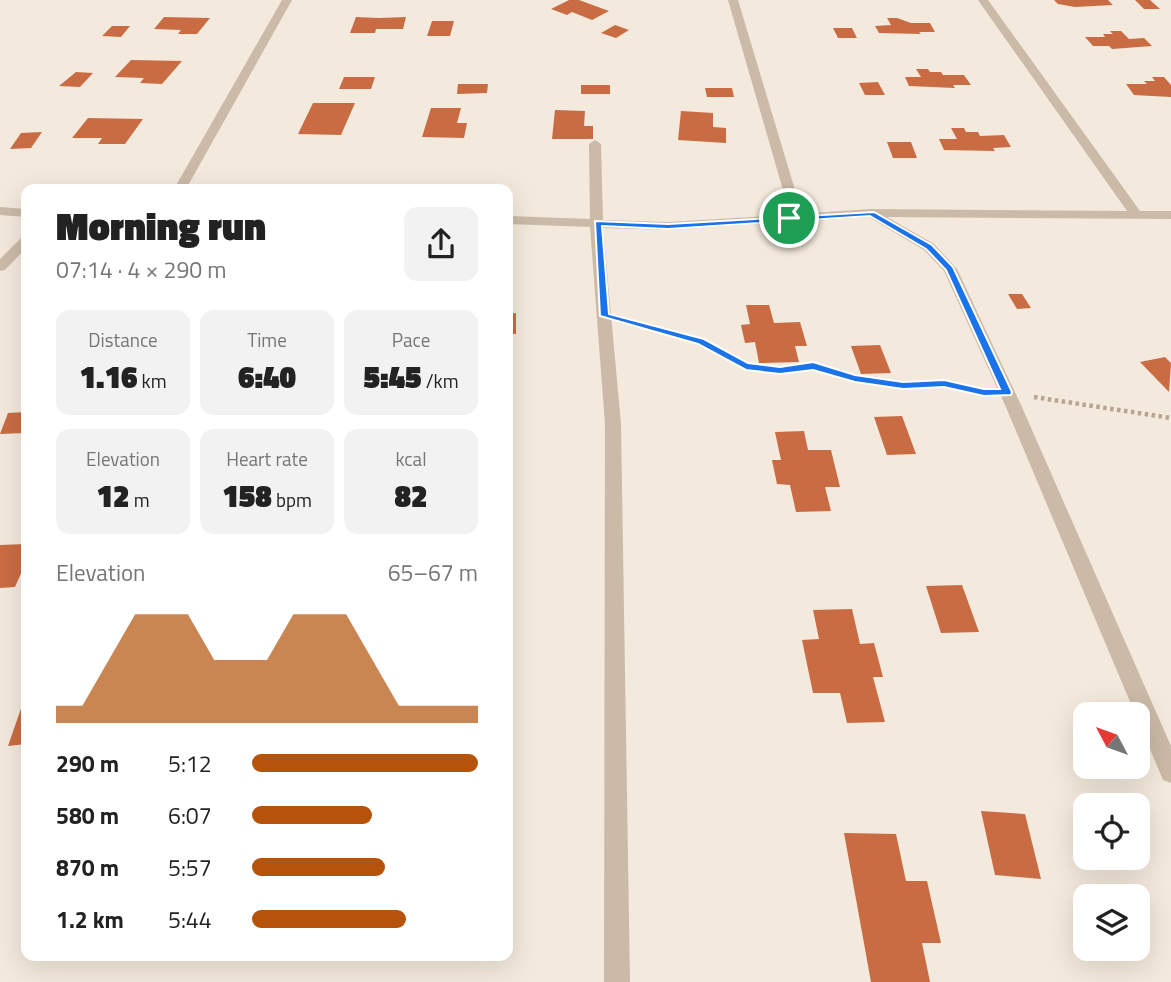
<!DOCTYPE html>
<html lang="en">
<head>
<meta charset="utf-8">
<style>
  :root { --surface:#fff; --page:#f2f2f2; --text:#222; --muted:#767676; --accent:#b45309 }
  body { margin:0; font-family:"Titillium Web",sans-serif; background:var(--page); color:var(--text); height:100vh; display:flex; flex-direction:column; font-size:26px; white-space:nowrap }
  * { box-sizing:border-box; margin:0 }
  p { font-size:23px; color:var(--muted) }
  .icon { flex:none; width:38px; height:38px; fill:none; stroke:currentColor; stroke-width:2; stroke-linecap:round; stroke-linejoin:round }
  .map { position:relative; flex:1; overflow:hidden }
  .drawer { position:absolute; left:21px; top:184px; width:492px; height:777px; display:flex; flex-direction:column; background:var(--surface); border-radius:14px; box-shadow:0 7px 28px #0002 }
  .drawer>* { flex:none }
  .needle { width:46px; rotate:311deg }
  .tools { position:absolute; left:1073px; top:702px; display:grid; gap:14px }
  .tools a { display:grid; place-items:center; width:77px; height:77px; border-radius:14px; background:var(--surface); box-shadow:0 7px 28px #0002; font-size:35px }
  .pin { position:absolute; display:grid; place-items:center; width:60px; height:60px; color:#fff; margin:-30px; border:4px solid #fff; border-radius:50%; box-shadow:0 2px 7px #0007 }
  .round { display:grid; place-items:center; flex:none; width:74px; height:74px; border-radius:14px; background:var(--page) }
  .head { display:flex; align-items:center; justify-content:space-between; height:119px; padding:0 35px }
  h1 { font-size:38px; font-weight:800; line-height:52px }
  .metrics { display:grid; grid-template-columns:repeat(3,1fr); gap:10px; height:119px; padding:7px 35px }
  .metrics div { display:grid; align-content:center; border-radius:14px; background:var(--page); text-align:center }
  .metrics b { font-size:30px; font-weight:800 }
  .metrics small { font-size:19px; font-weight:400 }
  .metrics p { font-size:19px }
  .chart { height:196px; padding:14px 35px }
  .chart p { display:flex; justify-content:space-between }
  .chart svg { width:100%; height:126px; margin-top:7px; fill:var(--accent); opacity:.7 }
  ul { padding:0 35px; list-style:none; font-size:23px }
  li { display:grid; grid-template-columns:112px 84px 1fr; align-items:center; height:52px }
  li i { height:18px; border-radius:9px; background:var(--accent) }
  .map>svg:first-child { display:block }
  .building { fill:#c96c43 }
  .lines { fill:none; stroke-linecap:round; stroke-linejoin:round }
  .path-far1 { stroke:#b7a491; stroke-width:3.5; stroke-dasharray:2.5 2.5; stroke-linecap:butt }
  .path { stroke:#b7a491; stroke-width:4.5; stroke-dasharray:3.5 3.5; stroke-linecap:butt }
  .minor { fill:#cbbaa7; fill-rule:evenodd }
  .route { fill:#1a73e8; stroke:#fff; stroke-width:2; fill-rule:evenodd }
</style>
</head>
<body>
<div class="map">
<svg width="1171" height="982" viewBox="0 0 1171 982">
  <rect width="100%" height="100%" fill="#f3e9dc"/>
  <path class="building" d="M569,0H579L609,11L592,20L572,12L567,15L551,9Z
    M1054,0H1108L1113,5L1075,7L1058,4Z
    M1135,0H1150L1160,9H1144Z
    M164,17L210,18L197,34H178L181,30L154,29Z
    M356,17L379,18L406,17L403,29H376L375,33H350Z
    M887,18H897L911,23H930L935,32H919L921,34L879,33L875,26L891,25Z
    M432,21H454L450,36H427Z
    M615,25L629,30L616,38L601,33Z
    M112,26H130L121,37L102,36Z
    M833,28H852L857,38H838Z
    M1110,31H1121L1129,39L1144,38L1152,46L1112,49L1109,46H1093L1085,37H1105L1103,34H1113Z
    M131,60L182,61L162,84L140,83L144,78L115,77Z
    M916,69H928L930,72H941L943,75H964L971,85H953L955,88L909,86L905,77H921Z
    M76,72L93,73L80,87L59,86Z
    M344,77H375L371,89H339Z
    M1152,77H1164L1171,85V97L1134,95L1126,84H1147L1144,81H1155Z
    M878,82L885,95H865L859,83Z
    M458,84H488L487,93L457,94Z
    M581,85H610V94H581Z
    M705,88H732L734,97H707Z
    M313,103H355L341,135L298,134Z
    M431,108H461L457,123H467L464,138L422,137Z
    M555,110L585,111L584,126H593V139H552Z
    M681,111L713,113V127L726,128V143L678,140Z
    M88,118L143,119L125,144H98L102,138H72Z
    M951,128H964L966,132H978L980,136L1004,135L1011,147L993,148L995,151L944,150L939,139H957Z
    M42,132L31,148L10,149L21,133Z
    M887,142H911L917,158H893Z
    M1008,294H1022L1031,308L1017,309Z
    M746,305H769L774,323L800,322L807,346H795L799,362L759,363L755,342L745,343L741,325L750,324Z
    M516,313V334H508V314Z
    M880,345L891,373L861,374L851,346Z
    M1165,357L1171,363L1169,392L1140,362Z
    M26,412V433L0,434L8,413Z
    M902,416L916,454L887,455L874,417Z
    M804,431L808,450H831L840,487H825L831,511L796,512L790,485L777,484L772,460H781L775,432Z
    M26,544V562L15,587L0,588V545Z
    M962,585L979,632L941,633L926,586Z
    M852,609L860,644L874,643L883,677H873L885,722L847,723L840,693H813L802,640L819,639L813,610Z
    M26,694V744L8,746Z
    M981,811L1025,814L1041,879L995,875Z
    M844,833L896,834L906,881H927L941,943H922L930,982H871Z"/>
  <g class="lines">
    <path class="path-far1" d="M627,322L701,341L746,367L774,369
      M785,369L813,366L825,369"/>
    <path class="path" d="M754,368L780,370L799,368
      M819,368L855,378L903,386L944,384L983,392
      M1034,397L1171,418"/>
    <path class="minor" d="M282,0H292L186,189H174Z
      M728,0H738L795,190L796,214L871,209L1127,211L978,0H988L1140,211H1171V219L887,217L934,244L957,269L1021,405L1171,746V783L1163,780L1005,405L944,271L924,250L869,217L668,230L603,228L621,424L630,982H604L605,424L590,227L508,224V216L590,219L589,144L595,140L601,144L603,220L668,222L783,215V190Z
      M0,207L26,209V217L0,215Z
      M26,237V248L5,270L0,271V259L21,238Z"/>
  </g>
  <path class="route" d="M874,212L932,245L953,267L1012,392L1011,395L984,396L944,387L903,389L855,382L813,370L780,374L746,370L698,344L600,316L595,221L668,224ZM870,216L926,249L946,270L1000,389H984L944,380L903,382L855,375L813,362L780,367L748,363L704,339L609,314L602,226L668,229Z"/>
</svg>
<div class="tools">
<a><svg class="needle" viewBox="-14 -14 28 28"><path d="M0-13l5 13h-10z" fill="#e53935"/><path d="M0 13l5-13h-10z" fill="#767676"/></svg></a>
<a><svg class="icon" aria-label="locate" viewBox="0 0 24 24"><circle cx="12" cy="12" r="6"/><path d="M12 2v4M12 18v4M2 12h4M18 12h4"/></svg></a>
<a><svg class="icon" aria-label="layers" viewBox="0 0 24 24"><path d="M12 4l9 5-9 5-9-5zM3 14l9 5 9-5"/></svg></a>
</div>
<div class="pin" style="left:789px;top:218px;background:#1e9e55"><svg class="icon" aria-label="arrive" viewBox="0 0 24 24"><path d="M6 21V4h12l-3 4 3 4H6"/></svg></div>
<section class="drawer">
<div class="head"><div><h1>Morning run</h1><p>07:14 · 4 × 290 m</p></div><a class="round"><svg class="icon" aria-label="share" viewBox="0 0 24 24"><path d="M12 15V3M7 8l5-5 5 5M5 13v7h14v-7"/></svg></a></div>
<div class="metrics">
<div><p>Distance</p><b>1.16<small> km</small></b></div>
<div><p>Time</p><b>6:40</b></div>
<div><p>Pace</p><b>5:45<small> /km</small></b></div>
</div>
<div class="metrics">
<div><p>Elevation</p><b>12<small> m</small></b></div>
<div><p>Heart rate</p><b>158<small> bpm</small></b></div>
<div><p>kcal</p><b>82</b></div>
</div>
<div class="chart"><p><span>Elevation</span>65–67 m</p>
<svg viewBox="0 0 160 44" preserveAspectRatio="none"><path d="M0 44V38L10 38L20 22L30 6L40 6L50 6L60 22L70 22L80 22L90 6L100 6L110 6L120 22L130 38L140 38L150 38L160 38V44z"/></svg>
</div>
<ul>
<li><b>290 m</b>5:12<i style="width:100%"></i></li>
<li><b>580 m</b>6:07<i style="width:53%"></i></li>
<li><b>870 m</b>5:57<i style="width:59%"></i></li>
<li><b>1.2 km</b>5:44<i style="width:68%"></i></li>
</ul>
</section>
</div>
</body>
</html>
